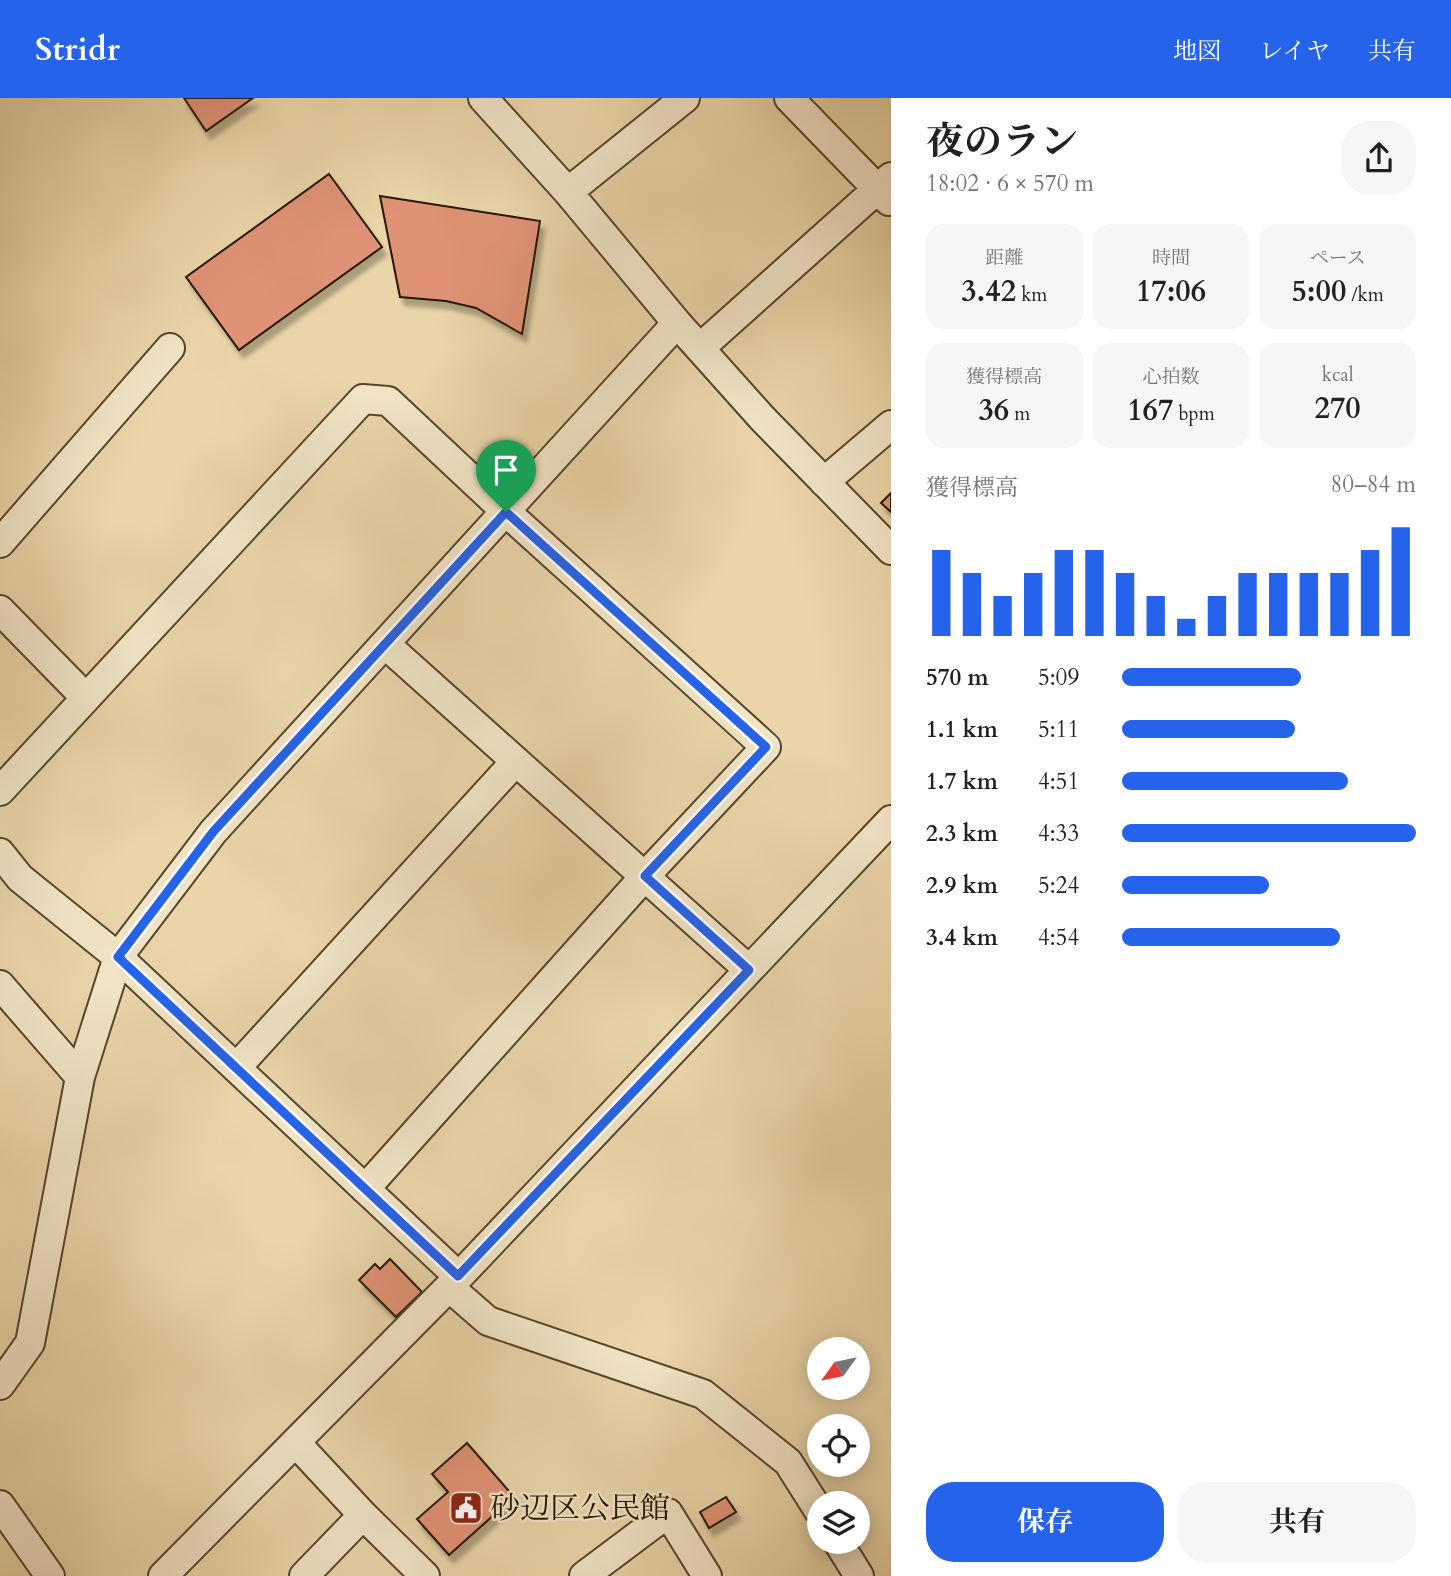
<!DOCTYPE html>
<html lang="ja">
<head>
<meta charset="utf-8">
<style>
  :root { --surface:#fff; --page:#f6f6f6; --text:#202124; --muted:#757577; --accent:#2563eb }
  body { margin:0; font-family:Cardo,"Noto Serif JP",serif; background:var(--page); color:var(--text); height:100vh; display:flex; flex-direction:column; font-size:26px; white-space:nowrap }
  * { box-sizing:border-box; margin:0 }
  p { font-size:23px; color:var(--muted) }
  .icon { flex:none; width:38px; height:38px; fill:none; stroke:currentColor; stroke-width:2; stroke-linecap:round; stroke-linejoin:round }
  .map { position:relative; flex:1; overflow:hidden }
  .side { display:flex; flex-direction:column; background:var(--surface); width:560px }
  .side>* { flex:none }
  .needle { width:46px; rotate:237deg }
  .buttons { position:absolute; left:807px; top:1239px; display:grid; gap:14px }
  .buttons a { display:grid; place-items:center; width:63px; height:63px; border-radius:50%; background:var(--surface); box-shadow:0 4px 18px #0003; font-size:35px }
  .pin { position:absolute; display:grid; place-items:center; width:60px; height:60px; color:#fff; margin:-72px -30px; border-radius:50% 50% 50% 0; rotate:-45deg; box-shadow:0 0 7px #0007 }
  .pin .icon { rotate:45deg }
  .round { display:grid; place-items:center; flex:none; width:74px; height:74px; border-radius:28px; background:var(--page) }
  .overview { display:flex; align-items:center; justify-content:space-between; height:119px; padding:0 35px }
  h1 { font-size:38px; font-weight:700; line-height:52px }
  .metrics { display:grid; grid-template-columns:repeat(3,1fr); gap:10px; height:119px; padding:7px 35px }
  .metrics div { display:grid; align-content:center; border-radius:18px; background:var(--page); text-align:center }
  .metrics b { font-size:30px; font-weight:700 }
  .metrics small { font-size:19px; font-weight:400 }
  .metrics p { font-size:19px }
  .chart { height:196px; padding:14px 35px }
  .chart p { display:flex; justify-content:space-between }
  .chart svg { width:100%; height:126px; margin-top:7px; stroke:var(--accent); stroke-width:6 }
  .action { display:flex; gap:14px; margin-top:auto; padding:14px 35px }
  .action a { flex:1; height:80px; border-radius:28px; background:var(--accent); color:#fff; font-size:28px; font-weight:700; line-height:80px; text-align:center }
  .action a+a { background:var(--page); color:var(--text) }
  ul { padding:0 35px; list-style:none; font-size:23px }
  li { display:grid; grid-template-columns:112px 84px 1fr; align-items:center; height:52px }
  li i { height:18px; border-radius:9px; background:var(--accent) }
  header { display:flex; align-items:center; gap:42px; box-sizing:border-box; height:98px; padding:0 35px; background:var(--accent); color:#fff }
  header strong { font-size:33px }
  nav { display:flex; gap:38px; margin-inline-start:auto; font-size:24px }
  main { display:flex; flex:1; min-height:0 }
  .map>svg:first-child { display:block }
  .building { fill:#df9275; stroke:#251501; stroke-width:2; filter:url(#shadow) }
  .lines { fill:none; stroke-linecap:round; stroke-linejoin:round }
  .minor-casing { stroke:#56452b; stroke-width:32 }
  .minor { stroke:#f1e4c6; stroke-width:28 }
  .route-casing { stroke:#fff; stroke-width:14 }
  .route { stroke:#2563eb; stroke-width:9 }
  .labels { text-anchor:middle; dominant-baseline:central; stroke-width:5; stroke-linejoin:round; paint-order:stroke }
  .poi-label { font-size:30px; fill:#251501; stroke:#f1e4c6; text-anchor:start }
</style>
</head>
<body>
<header>
<strong>Stridr</strong>
<nav><a>地図</a><a>レイヤ</a><a>共有</a></nav>
</header>
<main>
<div class="map">
<svg width="891" height="1478" viewBox="0 0 891 1478">
  <defs>
    <filter id="shadow"><feDropShadow dx="4.5" dy="8" stdDeviation="2" flood-color="#0004"/></filter>
  </defs>
  <rect width="100%" height="100%" fill="#e9d5a8"/>
  <filter id="stains"><feTurbulence type="fractalNoise" baseFrequency=".00286" numOctaves="4"/><feColorMatrix values="0 0 0 0 .2 0 0 0 0 .09 0 0 0 0 .02 0 0 0 .5 -.17"/></filter>
  <radialGradient id="worn" r=".72"><stop offset=".6" stop-color="#630" stop-opacity="0"/><stop offset="1" stop-color="#630" stop-opacity=".3"/></radialGradient>
  <path class="building" d="M184,0H253L206,33Z
    M329,76L382,149L239,252L186,179Z
    M380,98L540,123L522,236L476,210L446,203L400,199Z
    M891,395V414L881,405Z
    M390,1161L422,1194L396,1219L359,1182L375,1166L380,1171Z
    M467,1345L514,1399L449,1457L417,1421L448,1394L432,1376Z
    M726,1399L736,1414L709,1430L700,1414Z"/>
  <g class="lines">
    <defs>
      <path id="minor" d="M483,0L568,94L677,225L762,320L891,452
        M789,0L889,103
        M568,94L685,0
        M700,250L891,79
        M824,384L891,327
        M0,445L170,250
        M0,512L86,600
        M385,546L749,872
        M0,693L363,301L388,303L515,422L766,649L645,778L365,1091
        M0,755L20,780L118,859L458,1178
        M0,887L80,979
        M236,970L516,663
        M449,1189L488,1223L703,1296L788,1364L819,1413
        M0,1287L30,1245L80,979L118,859L213,734L677,225
        M296,1345L363,1417L425,1478
        M0,1407L50,1478
        M838,1444L859,1478
        M163,1478L449,1189L891,722
        M304,1478L363,1417
        M584,1478L668,1415L707,1478"/>
    </defs>
    <use href="#minor" class="minor-casing"/>
    <use href="#minor" class="minor"/>
  </g>
  <g class="lines">
    <defs>
      <path id="route" d="M506,414L766,649L645,778L749,872L458,1178L118,859L213,734Z"/>
    </defs>
    <use href="#route" class="route-casing"/>
    <use href="#route" class="route"/>
  </g>
  <defs>
    <symbol id="civic-square" viewBox="-11 -11 22 22"><rect x="-9" y="-9" width="18" height="18" rx="4" fill="#8f2418" stroke="#f1e4c6"/><path d="M-.6-6.5H3V-4.5H.6V-3L4-1V1h2V6H-6V1h2V-1L-.6-3ZM-1.2 2.5V6h2.4V2.5Z" fill="#fff"/></symbol>
  </defs>
  <g fill-rule="evenodd">
    <use href="#civic-square" x="447" y="1391" width="38" height="38"/>
  </g>
  <g class="labels">
    <g class="poi-label">
      <text x="490" y="1410">砂辺区公民館</text>
    </g>
  </g>
  <rect width="100%" height="100%" filter="url(#stains)"/>
  <rect width="100%" height="100%" fill="url(#worn)"/>
</svg>
<div class="buttons">
<a><svg class="needle" viewBox="-14 -14 28 28"><path d="M0-13l5 13h-10z" fill="#e53935"/><path d="M0 13l5-13h-10z" fill="#757577"/></svg></a>
<a><svg class="icon" aria-label="locate" viewBox="0 0 24 24"><circle cx="12" cy="12" r="6"/><path d="M12 2v4M12 18v4M2 12h4M18 12h4"/></svg></a>
<a><svg class="icon" aria-label="layers" viewBox="0 0 24 24"><path d="M12 4l9 5-9 5-9-5zM3 14l9 5 9-5"/></svg></a>
</div>
<div class="pin" style="left:506px;top:414px;background:#1e9e55"><svg class="icon" aria-label="arrive" viewBox="0 0 24 24"><path d="M6 21V4h12l-3 4 3 4H6"/></svg></div>
</div>
<section class="side">
<div class="overview"><div><h1>夜のラン</h1><p>18:02 · 6 × 570 m</p></div><a class="round"><svg class="icon" aria-label="share" viewBox="0 0 24 24"><path d="M12 15V3M7 8l5-5 5 5M5 13v7h14v-7"/></svg></a></div>
<div class="metrics">
<div><p>距離</p><b>3.42<small> km</small></b></div>
<div><p>時間</p><b>17:06</b></div>
<div><p>ペース</p><b>5:00<small> /km</small></b></div>
</div>
<div class="metrics">
<div><p>獲得標高</p><b>36<small> m</small></b></div>
<div><p>心拍数</p><b>167<small> bpm</small></b></div>
<div><p>kcal</p><b>270</b></div>
</div>
<div class="chart"><p><span>獲得標高</span>80–84 m</p>
<svg viewBox="0 0 160 44" preserveAspectRatio="none"><path d="M5 44V14M15 44V22M25 44V30M35 44V22M45 44V14M55 44V14M65 44V22M75 44V30M85 44V38M95 44V30M105 44V22M115 44V22M125 44V22M135 44V22M145 44V14M155 44V6"/></svg>
</div>
<ul>
<li><b>570 m</b>5:09<i style="width:61%"></i></li>
<li><b>1.1 km</b>5:11<i style="width:59%"></i></li>
<li><b>1.7 km</b>4:51<i style="width:77%"></i></li>
<li><b>2.3 km</b>4:33<i style="width:100%"></i></li>
<li><b>2.9 km</b>5:24<i style="width:50%"></i></li>
<li><b>3.4 km</b>4:54<i style="width:74%"></i></li>
</ul>
<div class="action"><a>保存</a><a>共有</a></div>
</section>
</main>
</body>
</html>
